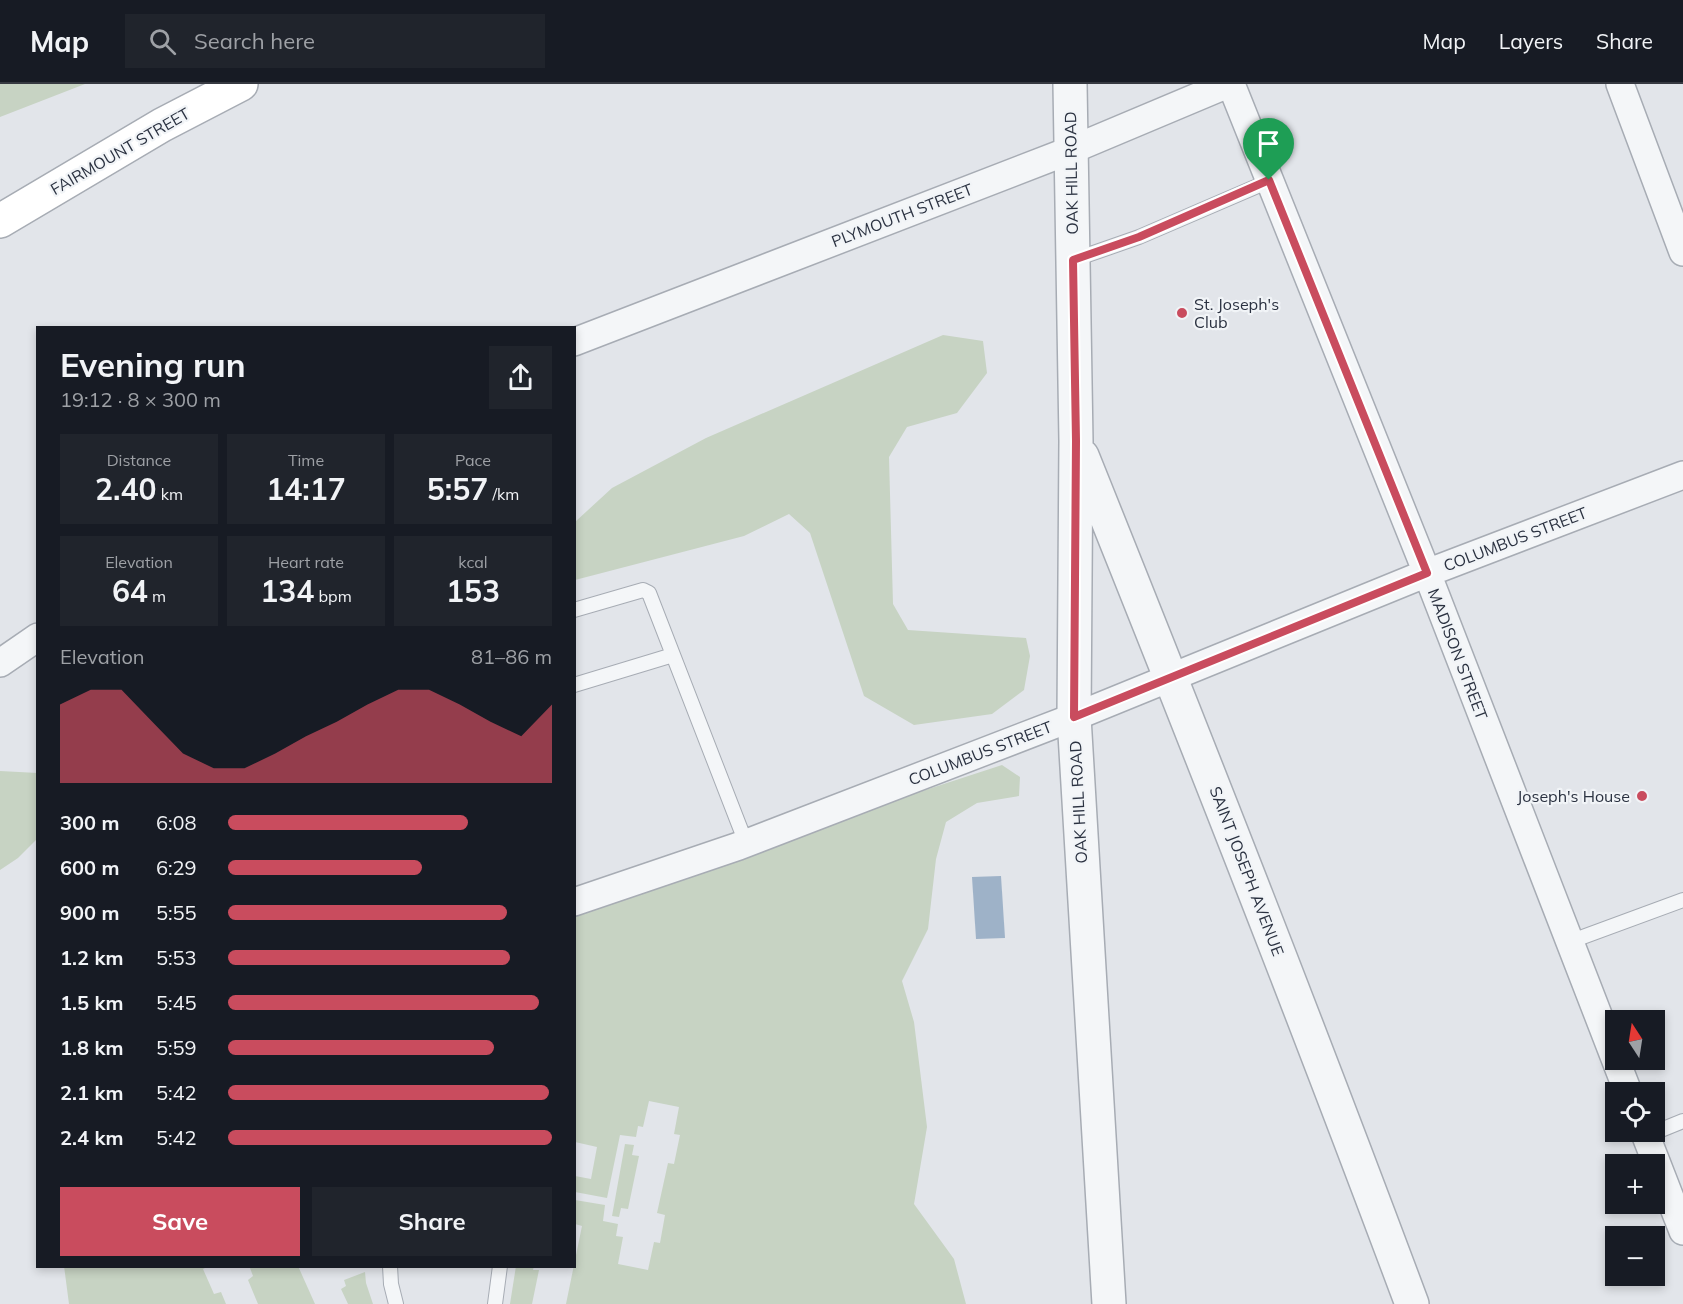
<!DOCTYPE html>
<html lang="en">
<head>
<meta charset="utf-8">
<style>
  :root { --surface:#171b24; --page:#20242c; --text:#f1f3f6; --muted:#9ea1a6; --line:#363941; --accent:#c94c5e }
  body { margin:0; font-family:Mulish,sans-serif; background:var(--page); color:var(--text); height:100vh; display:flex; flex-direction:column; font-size:22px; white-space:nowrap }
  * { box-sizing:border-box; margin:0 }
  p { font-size:20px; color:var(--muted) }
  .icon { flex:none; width:33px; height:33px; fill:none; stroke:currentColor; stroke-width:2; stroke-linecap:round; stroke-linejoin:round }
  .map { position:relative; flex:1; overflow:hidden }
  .sheet { position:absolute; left:36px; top:242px; width:540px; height:942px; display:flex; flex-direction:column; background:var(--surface); border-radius:0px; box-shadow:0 3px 9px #0003 }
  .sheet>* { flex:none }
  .needle { width:39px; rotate:348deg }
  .tools { position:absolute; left:1605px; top:926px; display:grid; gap:12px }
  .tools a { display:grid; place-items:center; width:60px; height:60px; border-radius:0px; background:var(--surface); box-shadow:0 3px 9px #0003; font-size:30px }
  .pin { position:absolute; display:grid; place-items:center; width:51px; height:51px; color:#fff; margin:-62px -26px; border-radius:50% 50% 50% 0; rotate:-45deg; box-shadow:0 0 6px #0007 }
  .pin .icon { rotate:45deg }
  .round { display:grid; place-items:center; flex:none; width:63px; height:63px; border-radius:0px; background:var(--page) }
  .overview { display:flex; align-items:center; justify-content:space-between; height:102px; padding:0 24px }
  h1 { font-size:33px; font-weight:700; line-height:45px }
  .stats { display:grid; grid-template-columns:repeat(3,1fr); gap:9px; height:102px; padding:6px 24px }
  .stats div { display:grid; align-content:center; border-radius:0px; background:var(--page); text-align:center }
  .stats b { font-size:30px; font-weight:700 }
  .stats small { font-size:16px; font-weight:400 }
  .stats p { font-size:16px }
  .chart { height:168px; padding:12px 24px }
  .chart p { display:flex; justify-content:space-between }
  .chart svg { width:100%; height:108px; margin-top:6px; fill:var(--accent); opacity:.7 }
  .action { display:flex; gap:12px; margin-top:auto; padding:12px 24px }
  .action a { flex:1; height:69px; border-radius:0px; background:var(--accent); color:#fff; font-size:24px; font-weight:700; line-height:69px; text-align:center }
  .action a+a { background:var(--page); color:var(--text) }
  ul { padding:0 24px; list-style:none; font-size:20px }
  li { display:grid; grid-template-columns:96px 72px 1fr; align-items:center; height:45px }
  li i { height:15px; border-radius:8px; background:var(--accent) }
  header { display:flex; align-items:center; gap:36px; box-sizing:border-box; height:84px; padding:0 30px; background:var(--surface); border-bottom:2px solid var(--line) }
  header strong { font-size:28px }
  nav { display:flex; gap:33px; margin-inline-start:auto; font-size:21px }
  .search { width:420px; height:54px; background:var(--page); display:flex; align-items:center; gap:15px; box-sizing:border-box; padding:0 21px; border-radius:0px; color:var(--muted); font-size:22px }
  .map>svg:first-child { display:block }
  .green { fill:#c7d3c3 }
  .water { fill:#9eb2c8 }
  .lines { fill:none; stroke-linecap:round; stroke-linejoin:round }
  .service-casing { stroke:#a7acb4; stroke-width:16 }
  .minor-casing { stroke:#a7acb4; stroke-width:30 }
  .tertiary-casing { stroke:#a7acb4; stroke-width:36 }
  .secondary-casing { stroke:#a7acb4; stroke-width:36 }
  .service { stroke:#f4f6f8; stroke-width:14 }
  .minor { stroke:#f4f6f8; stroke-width:27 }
  .tertiary { stroke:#f4f6f8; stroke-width:33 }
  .secondary { stroke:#fff; stroke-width:33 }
  .route-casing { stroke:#fff; stroke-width:12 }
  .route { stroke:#c94c5e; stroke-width:8 }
  .poi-dot { fill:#c94c5e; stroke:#f1f4f7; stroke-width:2 }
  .labels { text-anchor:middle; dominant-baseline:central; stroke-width:4.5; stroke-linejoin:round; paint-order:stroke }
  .street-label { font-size:16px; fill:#2b3241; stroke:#f1f4f7 }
  .poi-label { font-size:16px; fill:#2b3241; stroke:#f1f4f7; text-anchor:start }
</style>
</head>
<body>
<header>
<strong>Map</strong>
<div class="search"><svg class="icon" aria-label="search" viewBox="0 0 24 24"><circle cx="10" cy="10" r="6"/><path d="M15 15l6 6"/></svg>Search here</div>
<nav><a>Map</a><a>Layers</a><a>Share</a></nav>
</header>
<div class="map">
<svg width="1683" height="1220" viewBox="0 0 1683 1220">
  <rect width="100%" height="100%" fill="#e2e5ea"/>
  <path class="green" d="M0,0H85L0,33Z
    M943,251L983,257L987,289L957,329L907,343L889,373L893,520L908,546L1026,554L1030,572L1024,606L992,630L914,641L864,612L810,449L789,430L744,452L575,496V438L612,404L706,354Z
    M1002,681L1020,693L1019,712L977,719L946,738L936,775L928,845L902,897L914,938L927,1043L914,1120L954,1175L966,1220H566L582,1142L575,1140V1116L605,1121L603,1137L618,1140L616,1152L623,1153L618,1180L648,1186L654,1158L660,1159L665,1131L657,1129L668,1079L674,1080L680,1051L674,1050L679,1023L649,1017L643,1043L638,1042L636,1053L620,1051L607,1114L575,1108V1092L591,1095L597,1063L575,1058V827L907,712Z
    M0,687L38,689L37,755L18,774L0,786Z
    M625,1060L634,1061L632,1071L639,1072L628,1125L621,1124L619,1133L612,1132Z
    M64,1182H209L203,1185L214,1210L221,1208L226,1220H69Z
    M254,1182H298L315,1220H258L248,1196L253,1192L250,1184Z
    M516,1182H534L533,1186H539L532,1220H510Z
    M365,1188L366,1199L373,1220H348L341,1205L346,1202L344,1196Z"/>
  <path class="water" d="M1001,792L1005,854L976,855L972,793Z"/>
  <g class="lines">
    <defs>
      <path id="service" d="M1073,176L1139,153L1269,97
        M574,526L643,506L649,509L746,759
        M574,601L673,571
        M1569,858L1683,816
        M1646,1052L1683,1037
        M390,1182L391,1200L396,1220
        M495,1220L500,1182"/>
      <path id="minor" d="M1231,0L1427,489L1628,1008
        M1620,0L1683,168
        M574,258L1071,66L1228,0
        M0,579L38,553
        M574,818L739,762L1074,633L1427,489L1683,391
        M1644,1047L1683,1147"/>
      <path id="tertiary" d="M1070,0L1076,357L1074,633L1109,1220
        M1082,372C1195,653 1306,936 1412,1220"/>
      <path id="secondary" d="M0,137L162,41L241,0"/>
    </defs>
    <use href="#service" class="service-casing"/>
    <use href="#minor" class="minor-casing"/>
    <use href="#tertiary" class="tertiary-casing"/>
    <use href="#secondary" class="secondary-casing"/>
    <use href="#service" class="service"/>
    <use href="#minor" class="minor"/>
    <use href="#tertiary" class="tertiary"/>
    <use href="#secondary" class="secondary"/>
  </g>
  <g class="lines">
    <defs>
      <path id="route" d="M1269,96L1427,489L1074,633L1076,357L1073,176L1139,153Z"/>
    </defs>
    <use href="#route" class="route-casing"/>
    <use href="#route" class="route"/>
  </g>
  <g class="poi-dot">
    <circle cx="1182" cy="229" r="6"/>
    <circle cx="1642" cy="712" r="6"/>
  </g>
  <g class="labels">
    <g class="street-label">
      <text transform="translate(120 67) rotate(-30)">FAIRMOUNT STREET</text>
      <text transform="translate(1071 89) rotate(-91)">OAK HILL ROAD</text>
      <text transform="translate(902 131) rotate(-21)">PLYMOUTH STREET</text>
      <text transform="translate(1515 455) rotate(-21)">COLUMBUS STREET</text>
      <text transform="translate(1458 570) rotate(69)">MADISON STREET</text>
      <text transform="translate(980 669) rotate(-21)">COLUMBUS STREET</text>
      <text transform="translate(1078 718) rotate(-93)">OAK HILL ROAD</text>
      <text transform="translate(1247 787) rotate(69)">SAINT JOSEPH AVENUE</text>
    </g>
    <g class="poi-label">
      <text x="1194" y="220">St. Joseph's<tspan x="1194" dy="18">Club</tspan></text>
      <text x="1630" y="712" text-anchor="end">Joseph's House</text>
    </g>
  </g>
</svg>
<div class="tools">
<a><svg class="needle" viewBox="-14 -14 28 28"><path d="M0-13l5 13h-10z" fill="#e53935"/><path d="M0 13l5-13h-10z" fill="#9ea1a6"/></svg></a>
<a><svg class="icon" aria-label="locate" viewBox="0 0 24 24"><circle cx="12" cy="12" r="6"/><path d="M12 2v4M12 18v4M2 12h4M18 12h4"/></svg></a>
<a>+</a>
<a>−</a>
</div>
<div class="pin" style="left:1269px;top:96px;background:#1e9e55"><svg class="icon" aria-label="arrive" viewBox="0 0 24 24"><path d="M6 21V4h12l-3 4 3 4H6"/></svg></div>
<section class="sheet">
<div class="overview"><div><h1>Evening run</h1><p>19:12 · 8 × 300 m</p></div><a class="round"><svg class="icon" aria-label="share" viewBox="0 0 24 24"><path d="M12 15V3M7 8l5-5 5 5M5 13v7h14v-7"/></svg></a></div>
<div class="stats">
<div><p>Distance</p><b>2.40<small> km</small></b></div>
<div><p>Time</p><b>14:17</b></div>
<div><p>Pace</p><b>5:57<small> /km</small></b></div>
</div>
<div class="stats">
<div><p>Elevation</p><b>64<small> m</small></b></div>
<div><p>Heart rate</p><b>134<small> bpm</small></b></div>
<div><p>kcal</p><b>153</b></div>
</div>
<div class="chart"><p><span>Elevation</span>81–86 m</p>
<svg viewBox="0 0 160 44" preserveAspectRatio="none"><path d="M0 44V12L10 6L20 6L30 19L40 32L50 38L60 38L70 32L80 25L90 19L100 12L110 6L120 6L130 12L140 19L150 25L160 12V44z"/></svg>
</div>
<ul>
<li><b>300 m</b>6:08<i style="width:74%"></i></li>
<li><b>600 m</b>6:29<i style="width:60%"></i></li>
<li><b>900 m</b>5:55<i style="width:86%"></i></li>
<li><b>1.2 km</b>5:53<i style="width:87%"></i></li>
<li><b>1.5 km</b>5:45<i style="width:96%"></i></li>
<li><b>1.8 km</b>5:59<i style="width:82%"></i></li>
<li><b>2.1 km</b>5:42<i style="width:99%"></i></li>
<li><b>2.4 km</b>5:42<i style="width:100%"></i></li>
</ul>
<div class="action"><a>Save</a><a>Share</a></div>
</section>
</div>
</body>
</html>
